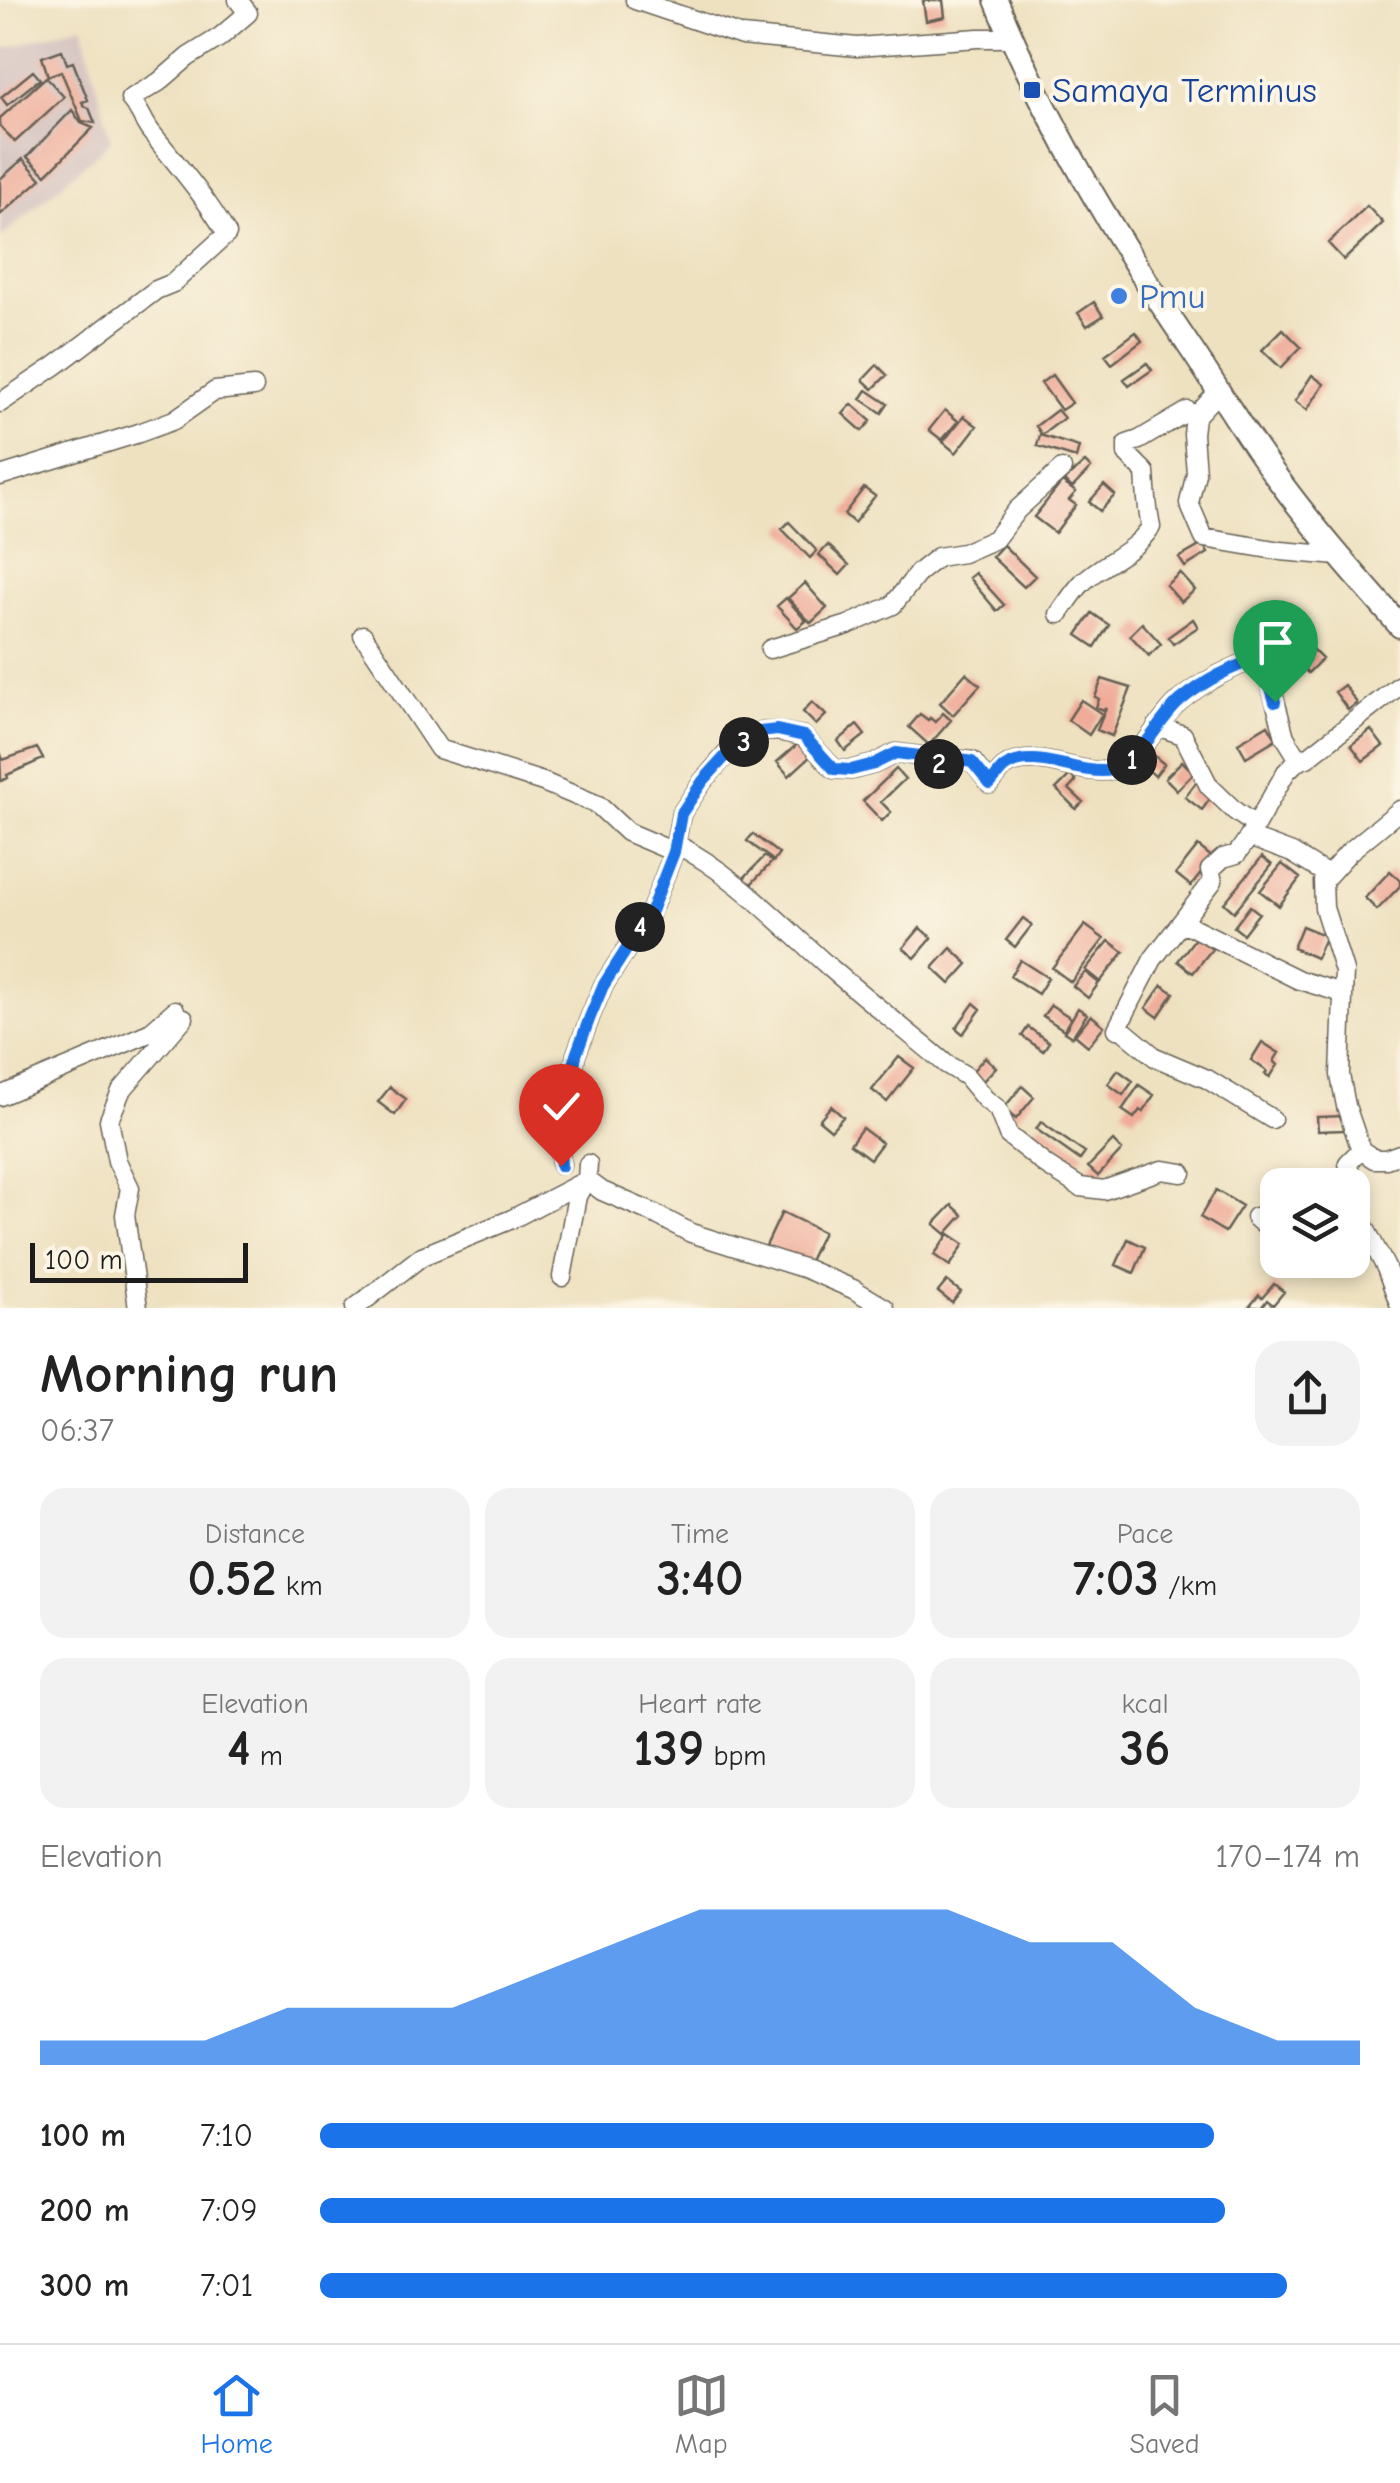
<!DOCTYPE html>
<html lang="en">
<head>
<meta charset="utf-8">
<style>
  :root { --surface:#fff; --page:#f2f2f2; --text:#222; --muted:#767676; --line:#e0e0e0; --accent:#1a73e8 }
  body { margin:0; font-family:"Comic Neue",sans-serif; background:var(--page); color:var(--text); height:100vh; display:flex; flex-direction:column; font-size:38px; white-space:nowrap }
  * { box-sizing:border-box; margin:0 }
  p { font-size:32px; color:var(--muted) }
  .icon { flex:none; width:55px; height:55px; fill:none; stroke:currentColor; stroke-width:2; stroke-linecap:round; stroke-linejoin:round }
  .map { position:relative; height:1308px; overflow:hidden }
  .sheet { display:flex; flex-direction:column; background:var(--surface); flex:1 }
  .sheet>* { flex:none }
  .buttons { position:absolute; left:1260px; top:1168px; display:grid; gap:20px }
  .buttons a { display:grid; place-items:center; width:110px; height:110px; border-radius:20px; background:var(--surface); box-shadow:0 5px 15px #0003; font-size:50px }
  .scale { position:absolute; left:30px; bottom:25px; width:218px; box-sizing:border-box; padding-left:10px; border:5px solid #1c1c1c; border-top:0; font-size:28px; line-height:35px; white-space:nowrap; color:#1c1c1c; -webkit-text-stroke:8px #fcf5e5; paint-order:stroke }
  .pin { position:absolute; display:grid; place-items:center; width:85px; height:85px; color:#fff; margin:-102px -42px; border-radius:50% 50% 50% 0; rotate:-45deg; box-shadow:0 0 10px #0007 }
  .pin .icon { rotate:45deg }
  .km { position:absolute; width:50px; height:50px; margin:-25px; border-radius:50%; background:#222; color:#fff; font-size:28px; line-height:50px; text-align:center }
  .round { display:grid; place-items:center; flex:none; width:105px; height:105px; border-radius:30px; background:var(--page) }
  .summary { display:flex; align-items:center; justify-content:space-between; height:170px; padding:0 40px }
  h1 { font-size:55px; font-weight:700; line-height:75px }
  .stats { display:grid; grid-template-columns:repeat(3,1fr); gap:15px; height:170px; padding:10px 40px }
  .stats div { display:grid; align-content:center; border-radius:25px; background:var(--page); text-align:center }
  .stats b { font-size:50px; font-weight:700 }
  .stats small { font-size:28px; font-weight:400 }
  .stats p { font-size:28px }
  .chart { height:280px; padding:20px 40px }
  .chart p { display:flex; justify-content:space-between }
  .chart svg { width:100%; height:180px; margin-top:10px; fill:var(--accent); opacity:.7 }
  ul { padding:0 40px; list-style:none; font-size:32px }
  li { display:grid; grid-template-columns:160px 120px 1fr; align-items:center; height:75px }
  li i { height:25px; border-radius:12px; background:var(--accent) }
  .tabs { display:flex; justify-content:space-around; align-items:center; height:140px; border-top:2px solid var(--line); background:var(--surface); font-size:28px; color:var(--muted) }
  .tabs a { display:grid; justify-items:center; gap:5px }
  .tabs .on { color:var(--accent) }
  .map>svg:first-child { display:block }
  .industrial { fill:#d1bfbe }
  .building { fill:#efac99 }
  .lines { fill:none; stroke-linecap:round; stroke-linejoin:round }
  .minor-casing { stroke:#666155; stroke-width:21 }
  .major-casing { stroke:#666155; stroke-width:26 }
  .minor { stroke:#fff; stroke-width:18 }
  .major { stroke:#fff; stroke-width:22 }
  .route-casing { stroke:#fff; stroke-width:20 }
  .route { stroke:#1a73e8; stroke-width:12 }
  .transit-dot { fill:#1a4fb4; stroke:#fcf5e5; stroke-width:4 }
  .shop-dot { fill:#3f7fe0; stroke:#fcf5e5; stroke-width:4 }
  .labels { text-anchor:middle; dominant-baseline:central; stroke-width:8; stroke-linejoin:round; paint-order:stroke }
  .transit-label { font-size:35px; fill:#164399; stroke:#fcf5e5; text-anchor:start }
  .shop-label { font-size:35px; fill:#366cbe; stroke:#fcf5e5; text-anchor:start }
</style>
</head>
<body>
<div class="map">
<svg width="1400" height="1308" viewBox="0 0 1400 1308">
  <rect width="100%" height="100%" fill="#fcf5e5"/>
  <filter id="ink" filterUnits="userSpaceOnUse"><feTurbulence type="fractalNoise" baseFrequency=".01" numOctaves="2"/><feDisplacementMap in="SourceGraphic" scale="20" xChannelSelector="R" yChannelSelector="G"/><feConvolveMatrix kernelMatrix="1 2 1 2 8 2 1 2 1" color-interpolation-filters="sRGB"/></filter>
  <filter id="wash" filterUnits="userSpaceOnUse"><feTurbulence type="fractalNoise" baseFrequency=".0048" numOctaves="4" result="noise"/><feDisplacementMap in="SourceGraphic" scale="40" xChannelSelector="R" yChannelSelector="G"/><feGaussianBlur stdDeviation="2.25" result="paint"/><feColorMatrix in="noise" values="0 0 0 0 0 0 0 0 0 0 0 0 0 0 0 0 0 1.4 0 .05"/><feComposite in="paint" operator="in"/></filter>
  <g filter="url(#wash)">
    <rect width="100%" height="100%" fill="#eee1c0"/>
    <path class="industrial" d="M82,25L111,141L0,238V50Z"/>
    <g id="blocks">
      <path class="building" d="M943,0L945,17L926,21L923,1Z
        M62,50L67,64L73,62L88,100L82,102L84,106L89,108L95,123L82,121L61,71L48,76L42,57Z
        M33,71L40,79L7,105L1,97Z
        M46,77L64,97L15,142L0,126V118Z
        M72,110L81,123L93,128L46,175L27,157Z
        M23,159L41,179L0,215V179Z
        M1367,206L1383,223L1344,260L1328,243Z
        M1094,302L1103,316L1087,326L1078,313Z
        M1283,329L1301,347L1281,368L1262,350Z
        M1136,332L1142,341L1112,364L1105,355Z
        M1147,363L1152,370L1129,386L1124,379Z
        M877,365L887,375L873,389L863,380Z
        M1052,375L1072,403L1061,410L1041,383Z
        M1312,375L1324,384L1307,410L1295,401Z
        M867,390L888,404L882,413L861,399Z
        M852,404L871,421L862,431L843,414Z
        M945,410L958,421L942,440L929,430Z
        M1057,410L1064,418L1042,435L1036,426Z
        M964,416L977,426L956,453L943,442Z
        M1040,435L1079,447L1076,458L1037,446Z
        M1085,462L1091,468L1072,488L1064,480Z
        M1062,482L1076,492L1069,500L1076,505L1055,533L1034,517Z
        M1104,485L1115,495L1100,511L1089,502Z
        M864,488L875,496L854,523L844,514Z
        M789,522L817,551L810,558L782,529Z
        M1203,544L1208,553L1185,567L1179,558Z
        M828,545L849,565L840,575L819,555Z
        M1003,545L1035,576L1024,587L992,557Z
        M975,573L1004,605L997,611L969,578Z
        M1180,573L1195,590L1181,602L1166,585Z
        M805,583L827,608L811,623L788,598Z
        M786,598L806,621L797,628L777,606Z
        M1092,613L1109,625L1095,647L1077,635Z
        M1285,616L1302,631L1291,642L1274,627Z
        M1193,619L1198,627L1173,644L1168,637Z
        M1142,623L1161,644L1149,656L1130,635Z
        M1307,644L1322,659L1308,673L1293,658Z
        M966,673L980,685L953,715L940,703Z
        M1102,679L1131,688L1112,736L1097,730L1106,708L1104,710L1096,707L1099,699L1095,697Z
        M1344,685L1357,703L1348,710L1335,692Z
        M1081,700L1102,714L1089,735L1068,720Z
        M812,702L826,715L816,725L803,712Z
        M943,713L951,720L929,745L909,727L920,714L928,720L930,718L935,722Z
        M857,725L865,735L845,751L838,741Z
        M1268,725L1276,739L1246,757L1238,743Z
        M1371,730L1383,746L1363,761L1351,745Z
        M801,741L813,754L789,776L777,762Z
        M37,748L43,759L7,775L8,778L1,781L0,752L3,760Z
        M1146,749L1164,764L1155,776L1137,760Z
        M1182,761L1194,773L1177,790L1165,778Z
        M896,769L905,779L881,802L891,812L882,821L863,801Z
        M1070,775L1076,781L1069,789L1083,802L1076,809L1056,789Z
        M1197,781L1214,793L1202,810L1185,797Z
        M753,834L779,854L774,861L747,841Z
        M1198,846L1213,858L1191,886L1176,874Z
        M765,856L772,862L750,885L743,879Z
        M1262,857L1272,865L1234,912L1224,903Z
        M1282,864L1300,878L1279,906L1260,891Z
        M1390,871L1400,880V886L1377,910L1365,898Z
        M1250,906L1259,913L1243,934L1234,927Z
        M1023,918L1032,925L1015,947L1006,940Z
        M1085,925L1104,939L1071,982L1052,968Z
        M1302,926L1326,936L1316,958L1293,948Z
        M920,928L932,938L915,958L903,948Z
        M1196,937L1212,949L1193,973L1178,961Z
        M1109,941L1124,952L1100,982L1085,970Z
        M951,948L968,964L950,984L933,968Z
        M1020,960L1048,978L1038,994L1010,976Z
        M1085,972L1099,983L1088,998L1073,986Z
        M1162,985L1174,993L1158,1017L1146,1008Z
        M974,1003L981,1009L963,1034L956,1028Z
        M1051,1005L1071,1018L1064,1030L1043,1016Z
        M1078,1008L1087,1014L1072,1037L1064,1032Z
        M1091,1015L1104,1026L1088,1046L1075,1035Z
        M1028,1027L1049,1042L1043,1051L1022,1036Z
        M1262,1042L1279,1053L1274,1061L1278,1065L1270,1077L1265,1074L1267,1071L1251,1060Z
        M899,1057L914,1068L887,1102L872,1090Z
        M985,1057L996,1067L981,1083L970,1074Z
        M1118,1070L1133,1081L1123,1095L1108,1084Z
        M1139,1085L1154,1095L1143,1112L1140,1110L1134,1118L1122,1110Z
        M1022,1086L1034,1097L1016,1119L1003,1109Z
        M390,1087L406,1099L395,1115L378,1102Z
        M831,1106L843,1117L831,1130L819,1120Z
        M1344,1116V1130L1318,1131L1317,1117Z
        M1041,1122L1085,1153L1080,1160L1036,1129Z
        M862,1128L882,1143L870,1159L850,1144Z
        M1113,1141L1122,1150L1098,1176L1088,1167Z
        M1216,1190L1242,1206L1225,1232L1200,1217Z
        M952,1205L963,1215L946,1234L934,1224Z
        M782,1212L823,1232L807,1265L766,1246Z
        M949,1234L964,1244L950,1266L934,1255Z
        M1128,1239L1145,1247L1134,1273L1116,1265Z
        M947,1281L961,1292L952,1303L938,1292Z
        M1274,1284L1284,1292L1273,1305L1267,1300L1261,1308L1250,1306L1259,1295L1262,1298Z"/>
    </g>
  </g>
  <g filter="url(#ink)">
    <use href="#blocks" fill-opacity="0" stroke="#666155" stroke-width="2.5"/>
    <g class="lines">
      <defs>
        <path id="minor" d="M635,0L742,36L857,47L978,38H1011
          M1219,391L1195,417L1193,434L1196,473L1189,503L1204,538L1281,551L1339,556
          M0,403L55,366L156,290L173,283L227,234C204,195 179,167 151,132C143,122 141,111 130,99L159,82L188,57L220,37L248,13L238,0
          M0,476L139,433L174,420L215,391L254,387
          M1059,614C1066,604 1074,591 1083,582C1106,560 1132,555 1151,527C1147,509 1146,490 1145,472L1127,454V444L1139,440L1188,411L1195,417
          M1256,631L1285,737L1300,761
          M363,635L439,749L543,782L598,805L627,832L674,852
          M770,649L848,625L893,605L919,572L938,557L963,553L995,539L1017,510L1062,469
          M1157,726L1183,735L1209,786L1235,811L1255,825
          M1400,810L1349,852L1323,881L1324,908L1344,971L1340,1075L1346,1106L1361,1150L1374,1159H1386L1400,1154
          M1249,837L1292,853L1328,875
          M676,844C734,874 778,922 827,965C866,999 907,1031 946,1064L966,1076L985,1099L998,1109L1008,1135L1047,1166L1080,1187L1104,1190L1162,1170L1182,1173
          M1182,922L1299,980L1342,993
          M1119,1027L1155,1057L1207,1079L1272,1119
          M1117,1029L1153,959L1213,881L1210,870L1223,858L1237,854L1249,837L1286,772L1296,762L1307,758L1400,685
          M0,1096L149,1033L175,1010
          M588,1164L587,1180L602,1191L653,1213L691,1233L806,1269L853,1289L885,1308
          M561,1165L559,1139L576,1055L590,1017L603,986L651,911L674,852L681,814L703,781L731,749L761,732L777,731L803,736L834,769L851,770L874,764L896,753L920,756L938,765L961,760L972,761L990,784C995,779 1000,770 1005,767C1035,747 1081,777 1112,770C1141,763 1157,719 1181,700C1207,679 1231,668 1262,656
          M1352,1185L1348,1163L1361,1150
          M1352,1187L1360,1218L1386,1268L1400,1306
          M1255,1217L1265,1226L1278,1228
          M1352,1244L1374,1245
          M562,1277L577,1196L586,1180
          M138,1308L125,1215L130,1188L117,1161L109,1120L121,1091L184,1018
          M355,1308L422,1256L512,1219L587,1180"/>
        <path id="major" d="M996,0C1046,123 1115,236 1189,346C1219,390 1246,437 1278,479C1316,531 1358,578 1400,626"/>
      </defs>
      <use href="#minor" class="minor-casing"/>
      <use href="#major" class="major-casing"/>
      <use href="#minor" class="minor"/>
      <use href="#major" class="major"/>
    </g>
  </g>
  <g class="lines" filter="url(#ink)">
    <defs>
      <path id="route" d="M561,1166L559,1139L576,1055L590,1017L603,986L651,911L674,852L681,814L703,781L731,750L760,732L777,730L804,736L834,769L851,770L874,764L896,753L920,756L938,764L961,760L972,762L990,784C995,779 1000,770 1005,767C1035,747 1081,777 1112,770C1140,764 1158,719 1181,700C1207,679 1231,668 1262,656L1275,702"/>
    </defs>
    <use href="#route" class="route-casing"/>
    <use href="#route" class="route"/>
  </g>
  <rect class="transit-dot" x="1022" y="80" width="20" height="20" rx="5"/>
  <circle class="shop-dot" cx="1119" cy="296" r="10"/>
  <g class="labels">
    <g class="transit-label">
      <text x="1052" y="90">Samaya Terminus</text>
    </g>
    <g class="shop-label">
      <text x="1139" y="296">Pmu</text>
    </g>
  </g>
</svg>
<div class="buttons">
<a><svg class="icon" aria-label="layers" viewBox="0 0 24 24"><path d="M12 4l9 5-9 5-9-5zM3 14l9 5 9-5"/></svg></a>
</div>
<div class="scale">100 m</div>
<div class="pin" style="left:1275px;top:702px;background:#1e9e55"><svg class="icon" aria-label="arrive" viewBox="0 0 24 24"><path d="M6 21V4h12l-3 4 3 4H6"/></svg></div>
<div class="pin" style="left:561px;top:1166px;background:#d93025"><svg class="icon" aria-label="check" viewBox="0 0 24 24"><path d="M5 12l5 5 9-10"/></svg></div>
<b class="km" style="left:1132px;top:760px">1</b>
<b class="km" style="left:939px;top:764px">2</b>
<b class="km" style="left:744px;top:742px">3</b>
<b class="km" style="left:640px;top:927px">4</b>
</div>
<section class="sheet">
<div class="summary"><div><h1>Morning run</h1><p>06:37</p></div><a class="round"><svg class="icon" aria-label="share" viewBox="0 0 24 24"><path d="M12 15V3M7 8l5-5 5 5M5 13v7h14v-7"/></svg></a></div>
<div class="stats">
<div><p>Distance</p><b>0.52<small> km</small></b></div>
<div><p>Time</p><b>3:40</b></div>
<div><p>Pace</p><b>7:03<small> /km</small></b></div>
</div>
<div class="stats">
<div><p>Elevation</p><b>4<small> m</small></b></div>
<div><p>Heart rate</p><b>139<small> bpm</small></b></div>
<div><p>kcal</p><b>36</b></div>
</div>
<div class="chart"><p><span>Elevation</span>170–174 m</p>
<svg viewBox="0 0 160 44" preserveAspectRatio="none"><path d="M0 44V38L10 38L20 38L30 30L40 30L50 30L60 22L70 14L80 6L90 6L100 6L110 6L120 14L130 14L140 30L150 38L160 38V44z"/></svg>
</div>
<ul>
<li><b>100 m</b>7:10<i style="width:86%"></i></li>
<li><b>200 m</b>7:09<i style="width:87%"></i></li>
<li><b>300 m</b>7:01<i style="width:93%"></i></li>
</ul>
</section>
<nav class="tabs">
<a class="on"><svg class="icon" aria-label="home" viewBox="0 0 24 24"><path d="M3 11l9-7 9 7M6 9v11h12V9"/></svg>Home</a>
<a><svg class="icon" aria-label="map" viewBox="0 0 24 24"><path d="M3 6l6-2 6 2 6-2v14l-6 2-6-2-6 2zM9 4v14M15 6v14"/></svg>Map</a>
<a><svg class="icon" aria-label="saved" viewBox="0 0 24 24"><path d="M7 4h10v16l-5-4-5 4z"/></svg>Saved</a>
</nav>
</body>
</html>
